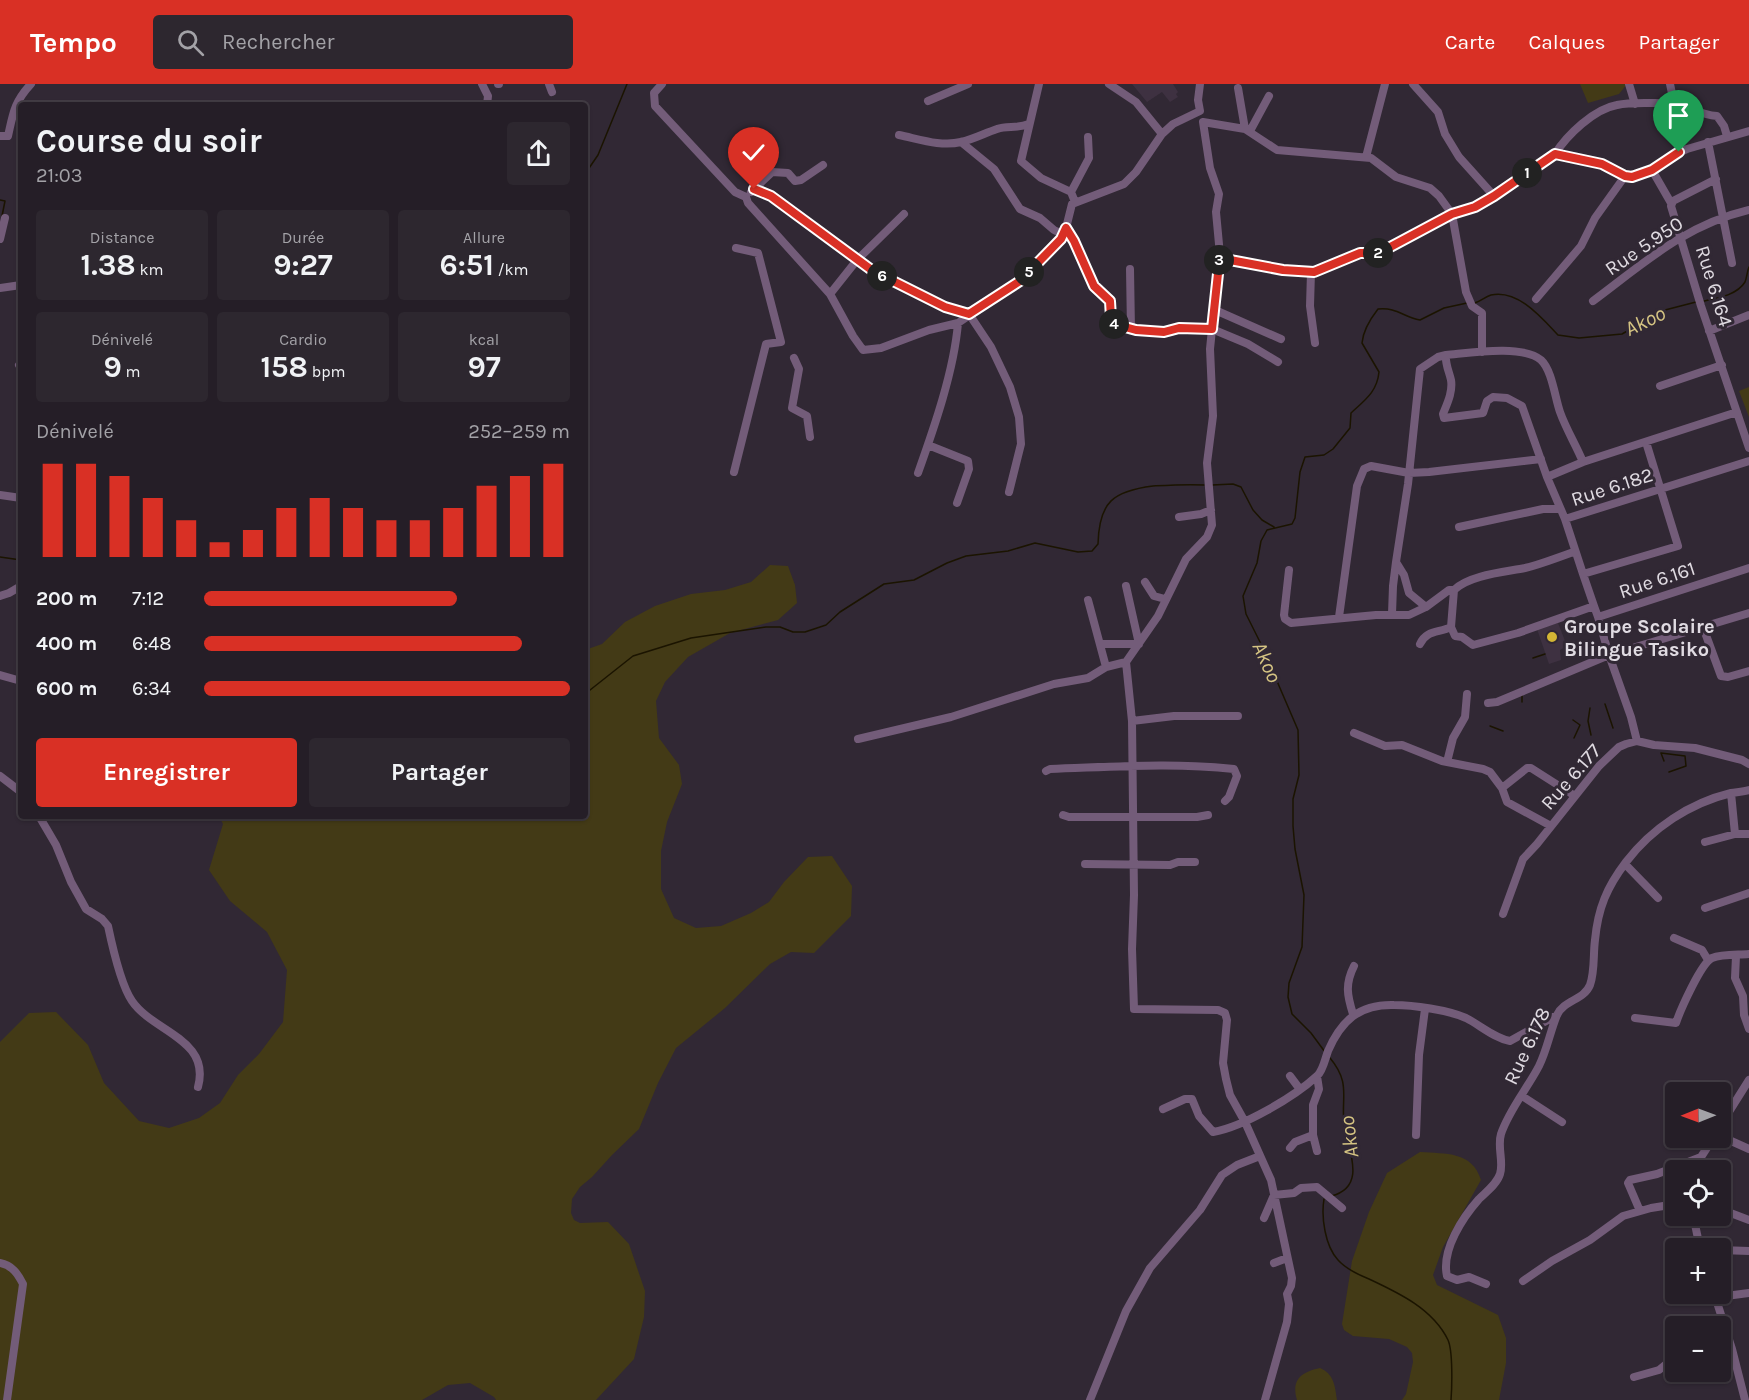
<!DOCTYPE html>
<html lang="fr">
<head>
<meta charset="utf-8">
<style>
  :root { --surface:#251e27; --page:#2d272f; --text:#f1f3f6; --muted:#a3a2a7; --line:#423c44; --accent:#d93025 }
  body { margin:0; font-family:Karla,sans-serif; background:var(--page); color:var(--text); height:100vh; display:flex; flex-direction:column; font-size:22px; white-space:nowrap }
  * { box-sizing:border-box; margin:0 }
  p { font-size:20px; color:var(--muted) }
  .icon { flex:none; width:33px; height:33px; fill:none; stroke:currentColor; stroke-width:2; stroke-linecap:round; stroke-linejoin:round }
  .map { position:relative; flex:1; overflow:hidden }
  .panel { position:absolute; left:18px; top:18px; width:570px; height:717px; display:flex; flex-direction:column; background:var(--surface); border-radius:6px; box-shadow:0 2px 4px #0004,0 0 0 2px var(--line) }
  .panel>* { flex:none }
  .needle { width:39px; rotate:269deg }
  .fabs { position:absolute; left:1665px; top:998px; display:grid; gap:12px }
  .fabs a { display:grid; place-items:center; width:66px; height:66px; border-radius:6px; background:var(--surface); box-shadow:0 2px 4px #0004,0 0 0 2px var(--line); font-size:30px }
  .pin { position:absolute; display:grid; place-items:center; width:51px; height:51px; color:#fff; margin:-62px -26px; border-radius:50% 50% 50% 0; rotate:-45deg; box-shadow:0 0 6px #0007 }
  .pin .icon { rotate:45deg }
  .km { position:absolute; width:30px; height:30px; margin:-15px; border-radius:50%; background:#222; color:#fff; font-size:16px; line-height:30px; text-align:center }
  .round { display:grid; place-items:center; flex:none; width:63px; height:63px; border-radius:6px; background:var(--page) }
  .summary { display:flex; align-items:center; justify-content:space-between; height:102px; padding:0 18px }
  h1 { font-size:33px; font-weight:700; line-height:45px }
  .metrics { display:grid; grid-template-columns:repeat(3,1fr); gap:9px; height:102px; padding:6px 18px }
  .metrics div { display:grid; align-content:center; border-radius:6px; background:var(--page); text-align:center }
  .metrics b { font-size:30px; font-weight:700 }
  .metrics small { font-size:16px; font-weight:400 }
  .metrics p { font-size:16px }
  .chart { height:168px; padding:12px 18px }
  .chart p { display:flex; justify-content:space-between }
  .chart svg { width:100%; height:108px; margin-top:6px; stroke:var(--accent); stroke-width:6 }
  .action { display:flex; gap:12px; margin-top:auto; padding:12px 18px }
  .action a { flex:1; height:69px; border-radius:6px; background:var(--accent); color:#fff; font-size:24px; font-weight:700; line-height:69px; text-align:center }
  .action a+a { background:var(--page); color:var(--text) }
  ul { padding:0 18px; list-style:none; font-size:20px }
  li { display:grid; grid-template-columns:96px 72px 1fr; align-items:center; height:45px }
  li i { height:15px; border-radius:8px; background:var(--accent) }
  header { display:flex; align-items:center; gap:36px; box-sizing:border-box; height:84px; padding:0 30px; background:var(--accent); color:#fff }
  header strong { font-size:28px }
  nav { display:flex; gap:33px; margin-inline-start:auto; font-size:21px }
  .search { width:420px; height:54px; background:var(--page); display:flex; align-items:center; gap:15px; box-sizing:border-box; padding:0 21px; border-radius:6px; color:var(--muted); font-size:22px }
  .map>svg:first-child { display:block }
  .built { fill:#3e3141 }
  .green { fill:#433a16 }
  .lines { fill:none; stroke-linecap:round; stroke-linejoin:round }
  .stream { stroke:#1b1400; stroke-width:1.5 }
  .minor { stroke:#735c79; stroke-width:8 }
  .route-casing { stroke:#fff; stroke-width:12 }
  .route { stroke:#d93025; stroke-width:8 }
  .poi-dot { fill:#d4b635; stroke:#312834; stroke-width:2 }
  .labels { text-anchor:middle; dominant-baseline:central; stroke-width:6; stroke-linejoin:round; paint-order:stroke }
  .street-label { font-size:20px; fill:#e0dbe2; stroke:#312834 }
  .poi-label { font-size:20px; font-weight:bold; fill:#e0dbe2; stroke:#312834; text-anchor:start }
  .water-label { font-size:21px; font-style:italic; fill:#d5c483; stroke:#312834 }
</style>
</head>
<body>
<header>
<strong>Tempo</strong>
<div class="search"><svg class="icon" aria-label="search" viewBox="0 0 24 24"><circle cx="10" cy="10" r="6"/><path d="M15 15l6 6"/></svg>Rechercher</div>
<nav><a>Carte</a><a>Calques</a><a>Partager</a></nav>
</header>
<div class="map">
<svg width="1749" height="1316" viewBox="0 0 1749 1316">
  <rect width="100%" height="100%" fill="#312834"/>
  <path class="built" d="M1132,0H1173L1178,8L1176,10L1178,13L1170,18L1162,8L1147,18Z
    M1558,539L1567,562L1560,566L1561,576L1549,580L1537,545Z"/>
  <path class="green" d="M1580,0H1627L1619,10L1588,19Z
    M1749,303V333L1739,307Z
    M770,481L788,482L795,501L797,519L778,536L730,549L688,573L665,598L656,617L659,654L679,681L682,700L667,738L661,767V805L674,834L696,844L721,842L751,829L769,818L784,798L808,773L832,772L852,802L851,832L814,869L791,868L770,880L725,924L676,964L658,999L639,1045L612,1071L592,1093L580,1103L572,1115L571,1129L574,1136L580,1139L608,1138L629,1160L645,1207L644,1233L634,1275L596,1316H496L494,1313L470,1299L448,1301L422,1316H0V958L29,929L56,928L88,961L104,999L139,1037L169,1044L199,1034L220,1019L238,991L259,970L283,938L287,886L267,848L230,817L209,786L223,740L219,732H585V566L602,560L625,538L655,522L691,510L725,506L751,498Z
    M1420,1068C1446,1070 1472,1067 1481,1096L1443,1163L1433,1191L1437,1201L1498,1231L1506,1254V1279L1499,1316H1402L1406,1310L1413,1278L1412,1269L1407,1263L1389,1255L1353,1252L1344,1246L1342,1240L1352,1177L1369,1128L1387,1089Z
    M1320,1284C1334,1290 1335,1302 1337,1316H1297C1291,1296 1301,1288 1320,1284Z"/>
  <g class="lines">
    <path class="stream" d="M585,90L598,71L627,0
      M0,116L5,117L2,132
      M1704,217C1718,214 1737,211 1745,198C1747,193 1747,188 1749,183
      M1474,219C1481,218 1484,213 1491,211C1518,205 1542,234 1558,251L1579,254L1622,250L1665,226L1696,218
      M1212,401L1233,400L1241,403L1253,426L1262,436L1274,443
      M0,473L21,476
      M1533,574L1545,570
      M585,610L633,572L691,554L766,543H780L793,548H805L826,541L840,528L884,500L914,496L947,479L966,472L1008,467L1035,459L1078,468L1092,467L1098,460C1099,418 1113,407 1153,402C1171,401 1187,400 1204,401
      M1522,610V618
      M1605,620L1613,644
      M1590,624L1588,637L1591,651
      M1573,636L1580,641L1574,654
      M1490,642L1503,647
      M1664,677L1661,669L1685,672L1686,682L1669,688
      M1325,968L1311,949L1292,930L1288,913L1289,899L1302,863L1304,811L1295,765L1293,742V715L1299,691L1298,646L1261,560L1246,530L1243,512L1257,479L1261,457L1267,446L1292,440L1295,434L1300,388L1305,373L1324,371L1333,365L1350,344L1351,329C1365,316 1377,308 1379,288L1362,259C1363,247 1371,234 1378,225C1397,223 1403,233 1420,236L1444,224L1467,219
      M1330,974C1351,999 1341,1013 1344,1040C1348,1065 1368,1103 1331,1112
      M1324,1115C1321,1133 1325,1162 1338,1176C1346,1185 1359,1191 1369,1195C1399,1209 1433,1225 1448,1256C1453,1267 1452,1303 1451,1316"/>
    <path class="minor" d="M482,0L488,12L487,21
      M498,0H499
      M549,0L552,8
      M662,0L654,9L655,22L735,108L746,113L748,119L830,210L853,252L863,266L881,264L929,246L958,239L1020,197L1061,155L1065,148L1072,120L1124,100L1136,88L1162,50L1173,40L1200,27L1198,16L1200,0
      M1039,0L1021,77L1041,94L1071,108L1075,118
      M1109,0L1136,18L1162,50
      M1413,0L1438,28L1445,50L1459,73L1494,112
      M1629,0L1635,20
      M1670,0L1674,19
      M1238,4L1245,45
      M928,17L968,0
      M1250,47L1269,12
      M899,51C919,55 941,63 961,58C974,55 985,49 997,45C1007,41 1016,45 1029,40
      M0,52H8C13,30 14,18 31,0
      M961,58L994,85L1020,125L1040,134L1054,146L1064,151
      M1708,58L1732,179
      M1555,70C1567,51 1594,25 1617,21C1634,17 1657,20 1674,19C1689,23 1701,31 1717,32L1724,42L1727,52
      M1366,73L1385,0
      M1652,86L1671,119
      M1716,95L1673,117L1671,122L1701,222L1749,364
      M754,105L771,112L873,187L945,223L969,230L991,263L1010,303L1019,333L1021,360L1009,408
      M751,108L772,88L788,89L795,97L801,96L823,81
      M1071,108L1089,74L1088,53
      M1066,144L1074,157L1092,199L1110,217L1111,234L1116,242C1149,250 1179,244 1212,245L1220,171L1216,128L1219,110L1210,84L1203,38L1245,45L1277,66L1371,74L1396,93L1430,104L1439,112L1452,130L1475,123L1494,112L1555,70L1602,80L1625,92L1632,93L1652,86L1673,71L1687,65L1749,47
      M0,155L5,134
      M1220,171L1230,176L1283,186L1314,188L1360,169H1379L1452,130L1466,208L1472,222L1482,229V268
      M1130,185L1131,246
      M1311,188L1310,222L1315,259
      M0,204L21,201
      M830,210L857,176L904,130
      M1536,215L1581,162L1595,134L1625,92
      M1593,217C1644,179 1685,141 1749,126
      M1215,226L1281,255
      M1709,247L1749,231
      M1446,271C1445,280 1449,287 1451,296C1453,308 1447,320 1443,330L1444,334L1483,329L1487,317L1493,313L1507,314L1522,322L1547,393
      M794,274L799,285L792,324L807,332L810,353
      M19,281L21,284
      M1660,302L1722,281
      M1737,328L1583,378L1547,393L1565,435L1749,377
      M928,361L968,377L969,385L957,419
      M1583,378C1576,361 1566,345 1560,328C1555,314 1552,286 1541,276C1522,260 1469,269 1446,271L1438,273L1420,285L1408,400L1396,478L1404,491L1409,509L1426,523L1449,506H1454L1451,543L1455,552L1462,553L1473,561L1518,549L1594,522L1598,533L1749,484
      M734,388L766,260L781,258L758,169L736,164
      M918,389C934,344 954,287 958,239
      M0,411L21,414
      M1179,433L1201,430L1211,426
      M1565,435L1583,490L1678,462L1646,358
      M1459,443L1543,425H1559
      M1289,486L1284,531L1285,535L1291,539L1376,531H1409L1426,523
      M1583,490L1594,522
      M1145,498L1154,512L1165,515
      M1454,506C1469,491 1505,488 1525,484C1542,480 1558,473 1574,468
      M0,512L9,509L21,502
      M1088,516L1106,583
      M1392,530L1393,502L1396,478
      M1339,533L1357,402L1364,385L1371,382L1409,389L1429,388L1541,375
      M1703,543L1721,592L1728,593L1749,587
      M1100,560H1139L1126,502
      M1420,560C1426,546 1439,549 1451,543
      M0,591L21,597
      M1488,619L1497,618L1609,571L1598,533
      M1132,637L1174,632H1238
      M1354,649L1385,662L1402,661L1442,677L1483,685L1490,688L1502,704L1507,718L1551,742
      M858,655L951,633L1054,600L1088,594L1106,583L1126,578
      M1637,657L1631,633L1609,571L1749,529
      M1447,678L1453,654L1465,633L1467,610
      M1046,687L1050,685C1111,683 1173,678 1234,685L1237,692L1229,713L1225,717
      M0,692L21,708
      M1502,704L1527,684H1531L1575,712
      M1731,709L1735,750
      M1063,731L1069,733H1197L1208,731
      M39,732L56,761L71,798L86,825L102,835L108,842C112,861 121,901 132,917C153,948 211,955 198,1003
      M1705,758L1735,750H1749
      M1085,780L1170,781L1178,778H1195
      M1625,780L1658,814
      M1705,824L1749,809
      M1503,830L1523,775L1537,760L1599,682L1619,663L1626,660L1637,657L1654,661L1695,664L1742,676L1749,680
      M1674,854L1702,866L1708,876
      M1736,872L1735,894L1743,912L1744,931L1749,945
      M1353,930C1347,911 1345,900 1354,882
      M1635,934L1676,939C1680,927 1701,879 1712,874C1722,870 1738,871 1749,870
      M1290,992L1299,1004
      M1522,1012L1562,1038
      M1163,1025L1185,1015H1192L1199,1032L1213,1048C1243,1043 1294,1013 1317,992C1323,987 1325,975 1328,967C1341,937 1359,920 1394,921C1413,921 1448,926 1466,934C1480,941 1494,954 1510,957L1557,931
      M1720,1042L1749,996
      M1313,1051L1317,1067
      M1416,1051L1419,971L1425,925
      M1720,1052L1749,1065
      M1290,1064L1295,1058L1313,1051V1021L1319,1005L1317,992
      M1696,1086L1701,1073L1714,1053
      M1720,1125L1749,1136
      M1640,1127L1628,1099L1630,1096L1657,1090L1701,1073
      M1693,1131L1700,1164
      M1264,1134L1274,1111L1294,1109L1301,1104L1317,1103L1342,1124
      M1720,1166L1749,1167
      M0,1179C12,1181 18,1190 23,1200L7,1316
      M1274,1179L1287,1174
      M1523,1197L1552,1177L1590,1156L1623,1132L1651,1124L1676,1120
      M1486,1200L1469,1193L1457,1196L1447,1192C1441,1166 1463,1133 1479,1115C1486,1108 1497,1100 1500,1090C1504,1078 1497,1063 1501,1050C1509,1026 1527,1005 1539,982C1547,966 1550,948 1557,931C1564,916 1584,916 1590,901C1595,887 1593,871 1595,856C1598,824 1607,803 1626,778C1652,744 1690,719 1731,709C1737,708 1743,708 1749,706
      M1714,1209L1732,1265L1745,1316
      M1714,1210L1726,1212L1749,1209
      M1634,1293L1659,1286L1676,1272
      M1090,1316L1126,1227L1150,1184L1200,1126L1222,1091L1237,1081L1260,1072
      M1265,1316L1287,1238L1289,1220L1287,1210L1291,1202L1292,1194L1271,1096L1245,1038L1230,1011L1226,995L1223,979L1227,936L1225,929L1218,926L1134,925L1132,865L1134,811L1132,637L1126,578L1158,532L1186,475L1207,453L1212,441L1207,379L1213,332L1210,265L1212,245L1248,260L1278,278"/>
  </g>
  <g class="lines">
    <defs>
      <path id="route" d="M754,105L771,112L873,187L945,223L969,230L1020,197L1061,155L1066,144L1074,157L1094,202L1110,217L1111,234L1114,240L1136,246L1164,248L1179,244L1212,245L1220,171L1230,176L1283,186L1314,188L1360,169H1379L1452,130L1475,123L1494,112L1555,70L1602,80L1625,92L1632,93L1652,86L1679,68"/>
    </defs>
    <use href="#route" class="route-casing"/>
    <use href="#route" class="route"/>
  </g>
  <circle class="poi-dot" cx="1552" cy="553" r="6"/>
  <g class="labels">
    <g class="street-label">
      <text transform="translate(1644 162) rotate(-34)">Rue 5.950</text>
      <text transform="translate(1714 202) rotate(73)">Rue 6.164</text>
      <text transform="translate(1612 403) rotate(-18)">Rue 6.182</text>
      <text transform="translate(1657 496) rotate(-18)">Rue 6.161</text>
      <text transform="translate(1571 693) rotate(-49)">Rue 6.177</text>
      <text transform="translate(1527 962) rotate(-65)">Rue 6.178</text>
    </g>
    <g class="poi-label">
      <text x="1564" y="542">Groupe Scolaire<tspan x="1564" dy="23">Bilingue Tasiko</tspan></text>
    </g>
    <g class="water-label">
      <text transform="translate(1645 237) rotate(-26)">Akoo</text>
      <text transform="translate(1267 578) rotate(66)">Akoo</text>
      <text transform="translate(1349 1053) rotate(-97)">Akoo</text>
    </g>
  </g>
</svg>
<div class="fabs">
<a><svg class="needle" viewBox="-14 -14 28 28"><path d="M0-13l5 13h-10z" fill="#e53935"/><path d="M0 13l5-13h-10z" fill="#a3a2a7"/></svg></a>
<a><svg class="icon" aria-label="locate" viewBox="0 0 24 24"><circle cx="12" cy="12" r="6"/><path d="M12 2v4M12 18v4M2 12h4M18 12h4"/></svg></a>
<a>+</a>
<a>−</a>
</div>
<div class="pin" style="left:1679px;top:68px;background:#1e9e55"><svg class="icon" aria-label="arrive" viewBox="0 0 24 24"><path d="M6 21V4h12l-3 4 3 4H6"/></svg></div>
<div class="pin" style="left:754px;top:105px;background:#d93025"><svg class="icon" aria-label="check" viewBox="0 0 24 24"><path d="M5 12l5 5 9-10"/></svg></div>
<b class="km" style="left:1527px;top:89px">1</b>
<b class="km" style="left:1378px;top:169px">2</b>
<b class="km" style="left:1219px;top:176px">3</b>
<b class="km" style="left:1114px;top:240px">4</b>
<b class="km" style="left:1029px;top:188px">5</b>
<b class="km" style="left:882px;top:192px">6</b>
<section class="panel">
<div class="summary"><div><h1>Course du soir</h1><p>21:03</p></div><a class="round"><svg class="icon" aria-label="share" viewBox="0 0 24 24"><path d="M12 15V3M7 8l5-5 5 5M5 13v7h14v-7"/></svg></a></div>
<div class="metrics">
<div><p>Distance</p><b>1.38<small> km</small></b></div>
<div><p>Durée</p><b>9:27</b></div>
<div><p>Allure</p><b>6:51<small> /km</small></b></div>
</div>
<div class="metrics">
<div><p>Dénivelé</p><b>9<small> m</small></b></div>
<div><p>Cardio</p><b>158<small> bpm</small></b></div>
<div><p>kcal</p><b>97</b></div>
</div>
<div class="chart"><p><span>Dénivelé</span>252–259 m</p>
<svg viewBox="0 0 160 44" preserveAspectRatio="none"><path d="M5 44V6M15 44V6M25 44V11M35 44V20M45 44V29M55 44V38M65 44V33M75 44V24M85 44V20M95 44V24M105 44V29M115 44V29M125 44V24M135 44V15M145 44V11M155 44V6"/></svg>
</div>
<ul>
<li><b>200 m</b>7:12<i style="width:69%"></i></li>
<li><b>400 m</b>6:48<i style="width:87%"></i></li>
<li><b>600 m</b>6:34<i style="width:100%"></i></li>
</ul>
<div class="action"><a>Enregistrer</a><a>Partager</a></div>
</section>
</div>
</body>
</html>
